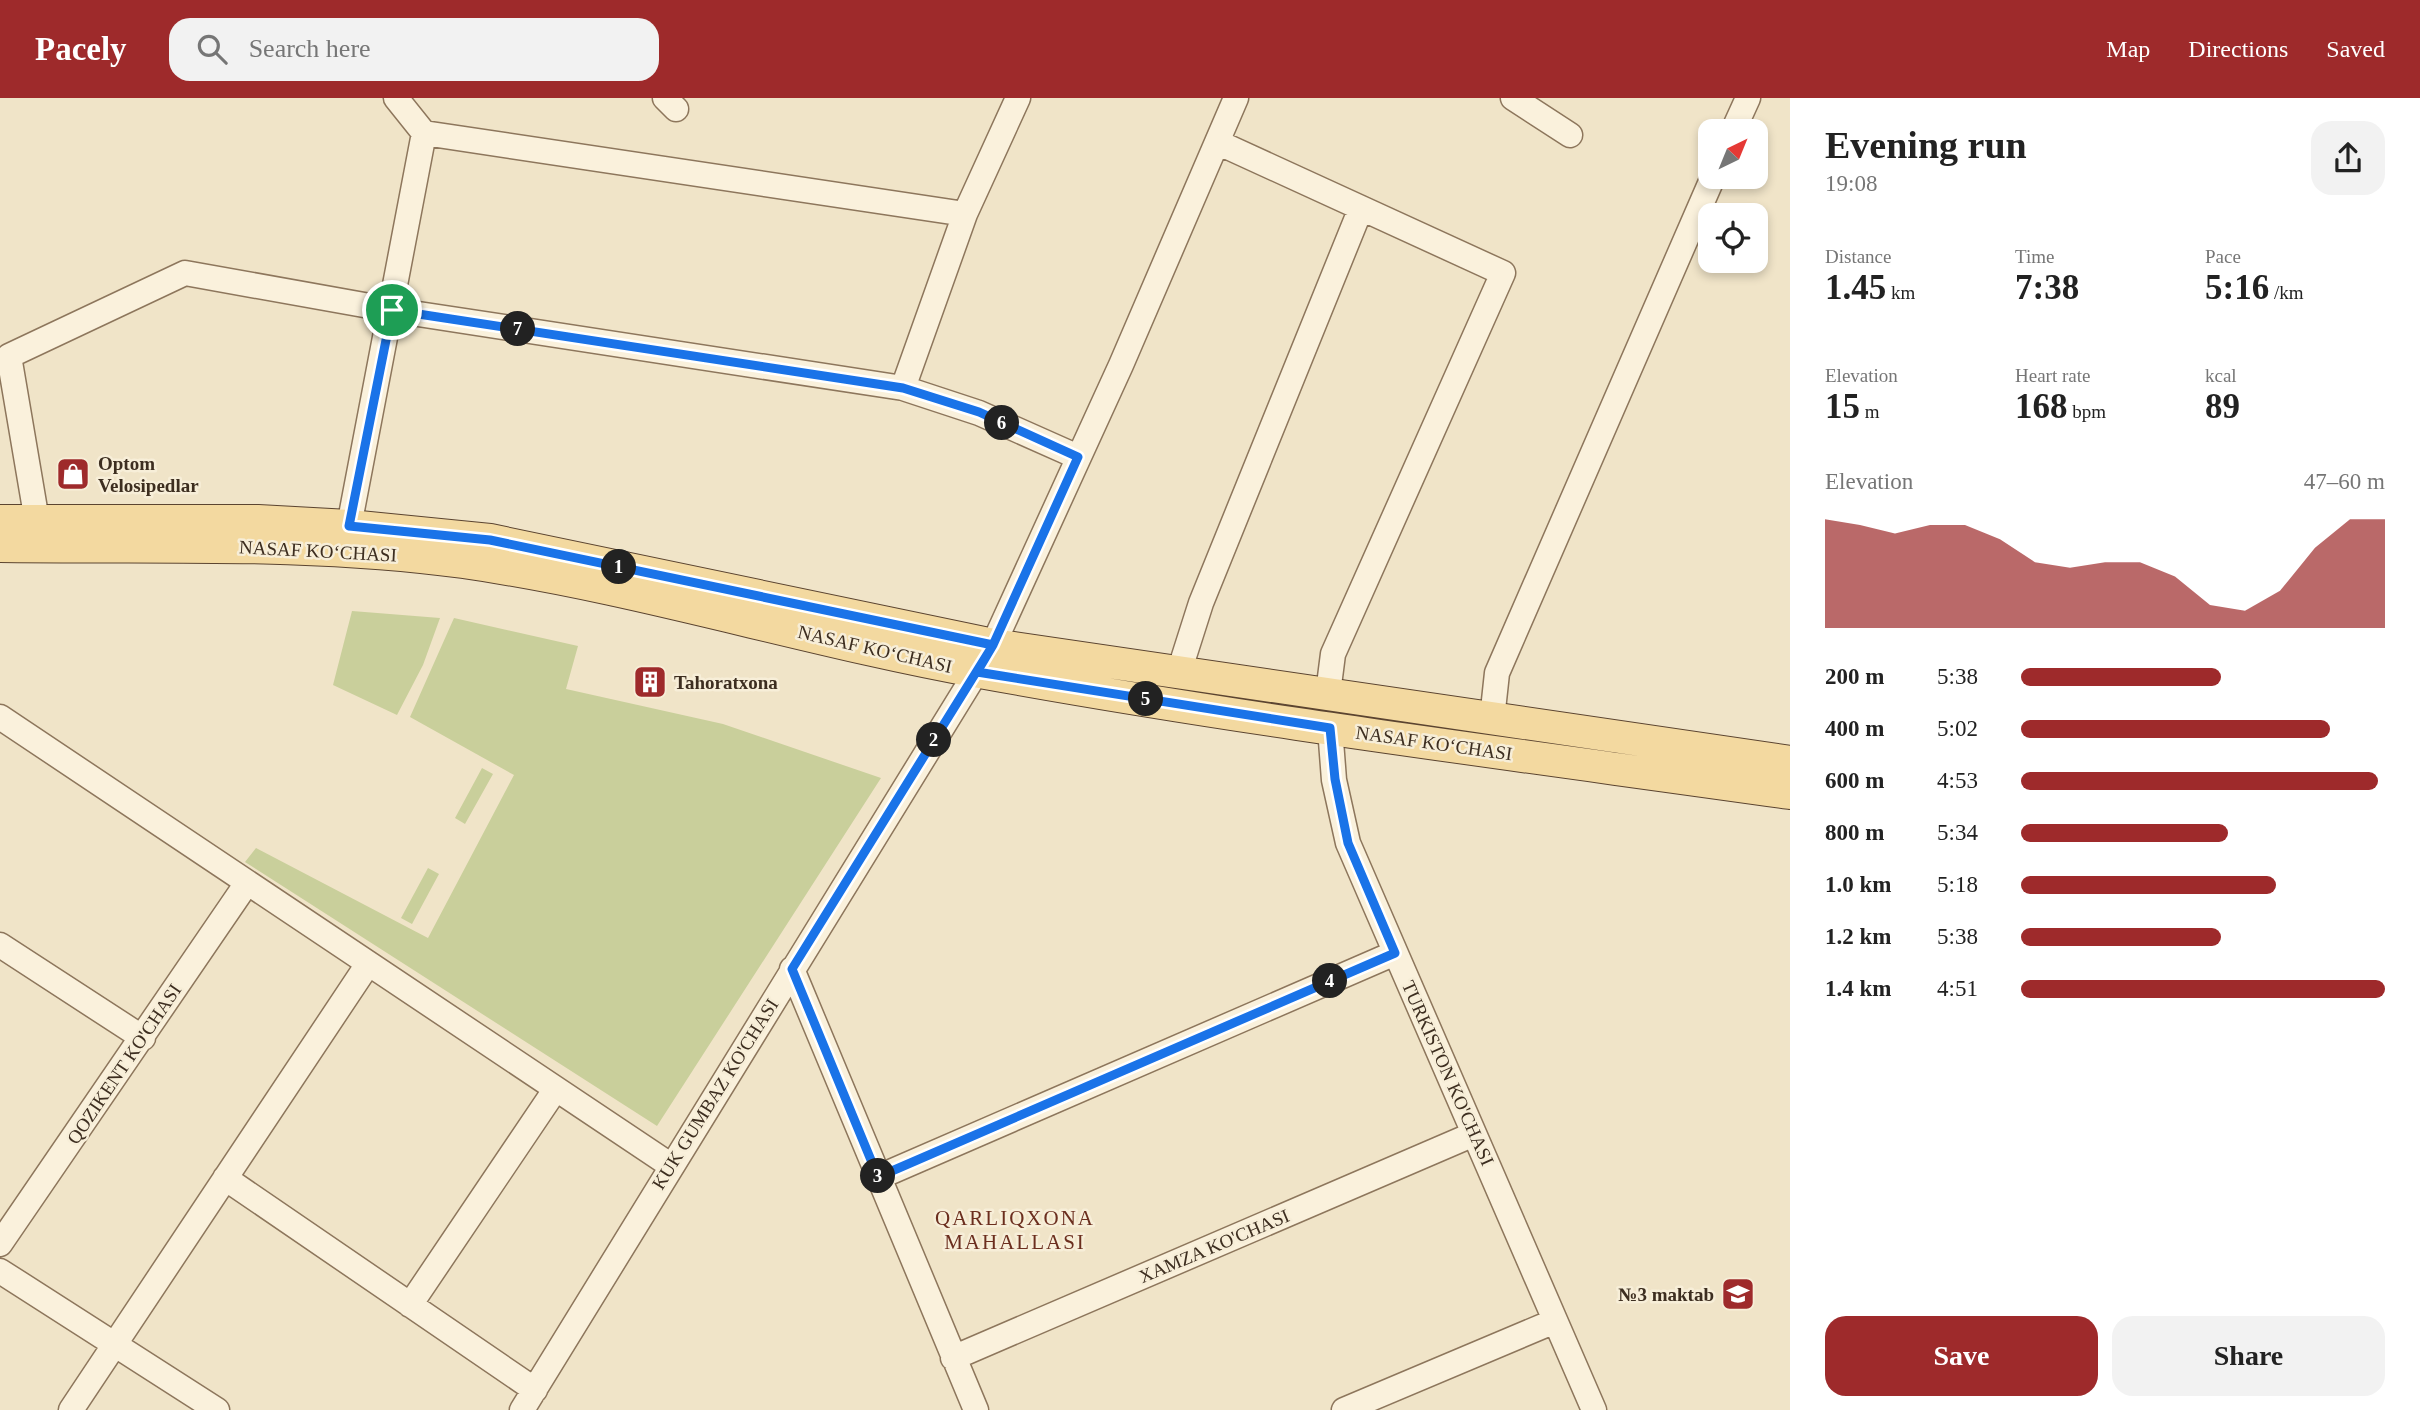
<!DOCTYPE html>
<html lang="en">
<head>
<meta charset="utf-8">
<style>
  :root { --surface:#fff; --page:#f2f2f2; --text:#222; --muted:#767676; --accent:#9e2a2b }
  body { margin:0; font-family:Georgia,serif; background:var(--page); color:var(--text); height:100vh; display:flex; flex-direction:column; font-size:26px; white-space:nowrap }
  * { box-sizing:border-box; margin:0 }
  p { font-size:23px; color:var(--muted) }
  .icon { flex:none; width:38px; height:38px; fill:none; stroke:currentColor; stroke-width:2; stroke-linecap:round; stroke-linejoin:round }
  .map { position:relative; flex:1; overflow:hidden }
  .panel { display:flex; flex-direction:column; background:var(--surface); width:630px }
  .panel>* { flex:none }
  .needle { width:46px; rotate:43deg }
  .buttons { position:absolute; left:1698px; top:21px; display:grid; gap:14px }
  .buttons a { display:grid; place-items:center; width:70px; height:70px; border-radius:14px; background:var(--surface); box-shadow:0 4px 10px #0003; font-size:35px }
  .pin { position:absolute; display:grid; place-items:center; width:60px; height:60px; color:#fff; margin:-30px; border:4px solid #fff; border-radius:50%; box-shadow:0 2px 7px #0007 }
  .km { position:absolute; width:35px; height:35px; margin:-18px; border-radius:50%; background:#222; color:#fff; font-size:19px; line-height:35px; text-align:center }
  .round { display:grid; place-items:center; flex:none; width:74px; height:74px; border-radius:21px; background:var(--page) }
  .summary { display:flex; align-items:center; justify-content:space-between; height:119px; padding:0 35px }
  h1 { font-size:38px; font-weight:700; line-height:52px }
  .metrics { display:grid; grid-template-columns:repeat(3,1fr); gap:10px; height:119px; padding:7px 35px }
  .metrics div { display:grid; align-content:center }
  .metrics b { font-size:35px; font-weight:700 }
  .metrics small { font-size:19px; font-weight:400 }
  .metrics p { font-size:19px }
  .chart { height:196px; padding:14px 35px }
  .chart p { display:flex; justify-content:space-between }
  .chart svg { width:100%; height:126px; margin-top:7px; fill:var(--accent); opacity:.7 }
  .action { display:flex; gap:14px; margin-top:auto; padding:14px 35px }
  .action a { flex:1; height:80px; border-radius:21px; background:var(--accent); color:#fff; font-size:28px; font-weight:700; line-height:80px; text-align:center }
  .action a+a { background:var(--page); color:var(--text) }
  ul { padding:0 35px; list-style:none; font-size:23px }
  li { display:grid; grid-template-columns:112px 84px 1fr; align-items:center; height:52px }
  li i { height:18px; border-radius:9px; background:var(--accent) }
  header { display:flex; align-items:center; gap:42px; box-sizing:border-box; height:98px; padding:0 35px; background:var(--accent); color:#fff }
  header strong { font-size:33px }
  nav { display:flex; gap:38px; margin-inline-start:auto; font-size:24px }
  .search { width:490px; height:63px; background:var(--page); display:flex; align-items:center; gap:18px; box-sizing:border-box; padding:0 24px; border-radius:21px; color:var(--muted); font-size:26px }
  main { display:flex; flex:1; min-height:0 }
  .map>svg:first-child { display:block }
  .green { fill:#c9cf9b }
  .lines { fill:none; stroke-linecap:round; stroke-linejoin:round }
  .minor-casing { stroke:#8d765c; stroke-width:27 }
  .major-casing { stroke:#5b4430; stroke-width:34 }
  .minor { stroke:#faf1dc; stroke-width:24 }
  .major { stroke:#f3d9a0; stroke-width:32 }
  .route-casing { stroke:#fff; stroke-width:14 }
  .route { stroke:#1a73e8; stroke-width:9 }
  .labels { text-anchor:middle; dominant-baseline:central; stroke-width:5; stroke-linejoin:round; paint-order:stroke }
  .poi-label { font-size:19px; font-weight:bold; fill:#3d2e20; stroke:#f7eed8; text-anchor:start }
  .street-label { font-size:19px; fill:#3d2e20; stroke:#f7eed8 }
  .neighbourhood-label { font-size:21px; letter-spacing:2px; fill:#6b2e1e; stroke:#f7eed8 }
</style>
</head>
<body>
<header>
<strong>Pacely</strong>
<div class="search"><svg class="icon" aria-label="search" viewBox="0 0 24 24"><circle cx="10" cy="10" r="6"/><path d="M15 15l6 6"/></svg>Search here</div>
<nav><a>Map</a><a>Directions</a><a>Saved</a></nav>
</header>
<main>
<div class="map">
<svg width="1790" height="1312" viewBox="0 0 1790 1312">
  <rect width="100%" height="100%" fill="#f0e4c8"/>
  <path class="green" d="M352,513L440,520L423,567L397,617L333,587Z
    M454,520L578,548L566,591L723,626L881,680L657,1028L245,764L256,750L428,840L514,677L410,619Z
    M482,670L493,676L465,726L455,720Z
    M428,770L439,776L412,826L401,820Z"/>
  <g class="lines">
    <defs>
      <path id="minor" d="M396,0L424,35L965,116
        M665,0L676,11
        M1513,0L1570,37
        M1733,33L1748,0
        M1217,44L1503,175L1333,556L1328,595
        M903,290L965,116L1018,0
        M37,423L9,258L185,175L392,212L903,290L979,315L1078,359
        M349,428L424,35
        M1179,574L1201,505L1361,110
        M0,619L670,1067
        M1492,621L1497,575L1713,79
        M1330,630L1334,682L1348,745L1594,1312
        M0,847L143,940
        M792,871L976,1312
        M879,1079L1395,855
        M225,1080L535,1292
        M0,1146L247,785
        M0,1173L217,1312
        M410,1207L555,992
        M953,1260L1474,1036
        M71,1312L368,866
        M522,1312L993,547L1121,267L1236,0
        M1344,1312L1555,1223"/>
      <path id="major" d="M0,423H258L349,428L490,442L993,547L1790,664
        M0,448C155,450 309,443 463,464C638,489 807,543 980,574C1248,623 1520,657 1790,695"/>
    </defs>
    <use href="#minor" class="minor-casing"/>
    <use href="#major" class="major-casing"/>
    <use href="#minor" class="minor"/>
    <use href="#major" class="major"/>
  </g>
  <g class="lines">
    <defs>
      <path id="route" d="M392,212L349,428L490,442L993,547C926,655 859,763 792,871L878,1079L1395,855L1348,745L1335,681L1330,630L977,574L993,547L1078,359L979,314L903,290L392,212"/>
    </defs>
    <use href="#route" class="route-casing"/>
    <use href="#route" class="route"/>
  </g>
  <defs>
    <symbol id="shop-square" viewBox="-11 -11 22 22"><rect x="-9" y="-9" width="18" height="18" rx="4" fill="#9e2a2b" stroke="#f7eed8"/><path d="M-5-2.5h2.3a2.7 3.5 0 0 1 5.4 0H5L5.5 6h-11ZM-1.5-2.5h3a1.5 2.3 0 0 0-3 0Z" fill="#fff"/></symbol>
    <symbol id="building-square" viewBox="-11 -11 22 22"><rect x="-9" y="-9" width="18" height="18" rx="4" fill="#9e2a2b" stroke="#f7eed8"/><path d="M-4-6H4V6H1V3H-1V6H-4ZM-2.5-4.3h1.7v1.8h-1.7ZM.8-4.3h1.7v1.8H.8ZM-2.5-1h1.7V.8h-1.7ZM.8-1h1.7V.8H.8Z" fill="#fff"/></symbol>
    <symbol id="school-square" viewBox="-11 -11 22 22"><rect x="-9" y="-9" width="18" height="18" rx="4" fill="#9e2a2b" stroke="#f7eed8"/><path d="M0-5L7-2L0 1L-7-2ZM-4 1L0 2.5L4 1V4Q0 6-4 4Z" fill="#fff"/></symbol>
  </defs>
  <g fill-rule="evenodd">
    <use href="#shop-square" x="54" y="357" width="38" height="38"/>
    <use href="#building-square" x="631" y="565" width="38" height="38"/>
    <use href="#school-square" x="1719" y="1177" width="38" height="38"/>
  </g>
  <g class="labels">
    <g class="poi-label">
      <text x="98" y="365">Optom<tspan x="98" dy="22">Velosipedlar</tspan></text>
      <text x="674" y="584">Tahoratxona</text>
      <text x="1714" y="1196" text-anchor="end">№3 maktab</text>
    </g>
    <g class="street-label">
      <text transform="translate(318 453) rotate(3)">NASAF KO‘CHASI</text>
      <text transform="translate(875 551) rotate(13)">NASAF KO‘CHASI</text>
      <text transform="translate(1434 645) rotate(8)">NASAF KO‘CHASI</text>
      <text transform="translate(124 966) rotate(-56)">QOZIKENT KO'CHASI</text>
      <text transform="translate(1448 975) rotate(66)">TURKISTON KO'CHASI</text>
      <text transform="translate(715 996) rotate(-58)">KUK GUMBAZ KO'CHASI</text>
      <text transform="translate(1214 1148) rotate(-23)">XAMZA KO'CHASI</text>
    </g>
    <g class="neighbourhood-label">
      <text x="1015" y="1120">QARLIQXONA<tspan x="1015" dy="24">MAHALLASI</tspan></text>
    </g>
  </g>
</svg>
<div class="buttons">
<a><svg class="needle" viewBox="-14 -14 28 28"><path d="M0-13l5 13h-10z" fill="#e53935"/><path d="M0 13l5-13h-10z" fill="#767676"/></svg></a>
<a><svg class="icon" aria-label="locate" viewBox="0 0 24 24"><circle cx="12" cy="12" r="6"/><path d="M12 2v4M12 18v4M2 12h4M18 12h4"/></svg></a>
</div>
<div class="pin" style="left:392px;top:212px;background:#1e9e55"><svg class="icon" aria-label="arrive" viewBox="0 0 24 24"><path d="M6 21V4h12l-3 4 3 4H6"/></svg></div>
<b class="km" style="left:619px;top:469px">1</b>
<b class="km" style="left:934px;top:642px">2</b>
<b class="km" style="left:878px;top:1078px">3</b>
<b class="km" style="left:1330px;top:883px">4</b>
<b class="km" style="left:1146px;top:601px">5</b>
<b class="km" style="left:1002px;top:325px">6</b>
<b class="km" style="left:518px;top:231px">7</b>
</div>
<section class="panel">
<div class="summary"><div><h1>Evening run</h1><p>19:08</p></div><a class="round"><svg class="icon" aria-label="share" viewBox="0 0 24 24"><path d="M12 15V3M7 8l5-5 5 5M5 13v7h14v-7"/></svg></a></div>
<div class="metrics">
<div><p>Distance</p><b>1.45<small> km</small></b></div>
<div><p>Time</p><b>7:38</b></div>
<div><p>Pace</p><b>5:16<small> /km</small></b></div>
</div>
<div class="metrics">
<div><p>Elevation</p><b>15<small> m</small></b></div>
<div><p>Heart rate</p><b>168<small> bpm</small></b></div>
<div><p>kcal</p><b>89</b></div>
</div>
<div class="chart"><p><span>Elevation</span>47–60 m</p>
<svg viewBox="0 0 160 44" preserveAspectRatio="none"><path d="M0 44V6L10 8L20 11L30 8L40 8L50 13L60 21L70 23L80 21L90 21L100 26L110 36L120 38L130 31L140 16L150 6L160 6V44z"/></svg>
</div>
<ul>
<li><b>200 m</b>5:38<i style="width:55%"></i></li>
<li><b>400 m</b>5:02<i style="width:85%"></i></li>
<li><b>600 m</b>4:53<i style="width:98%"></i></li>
<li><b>800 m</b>5:34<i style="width:57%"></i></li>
<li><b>1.0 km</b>5:18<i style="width:70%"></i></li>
<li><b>1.2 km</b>5:38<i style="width:55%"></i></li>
<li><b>1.4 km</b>4:51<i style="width:100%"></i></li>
</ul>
<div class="action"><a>Save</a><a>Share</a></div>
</section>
</main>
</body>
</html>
